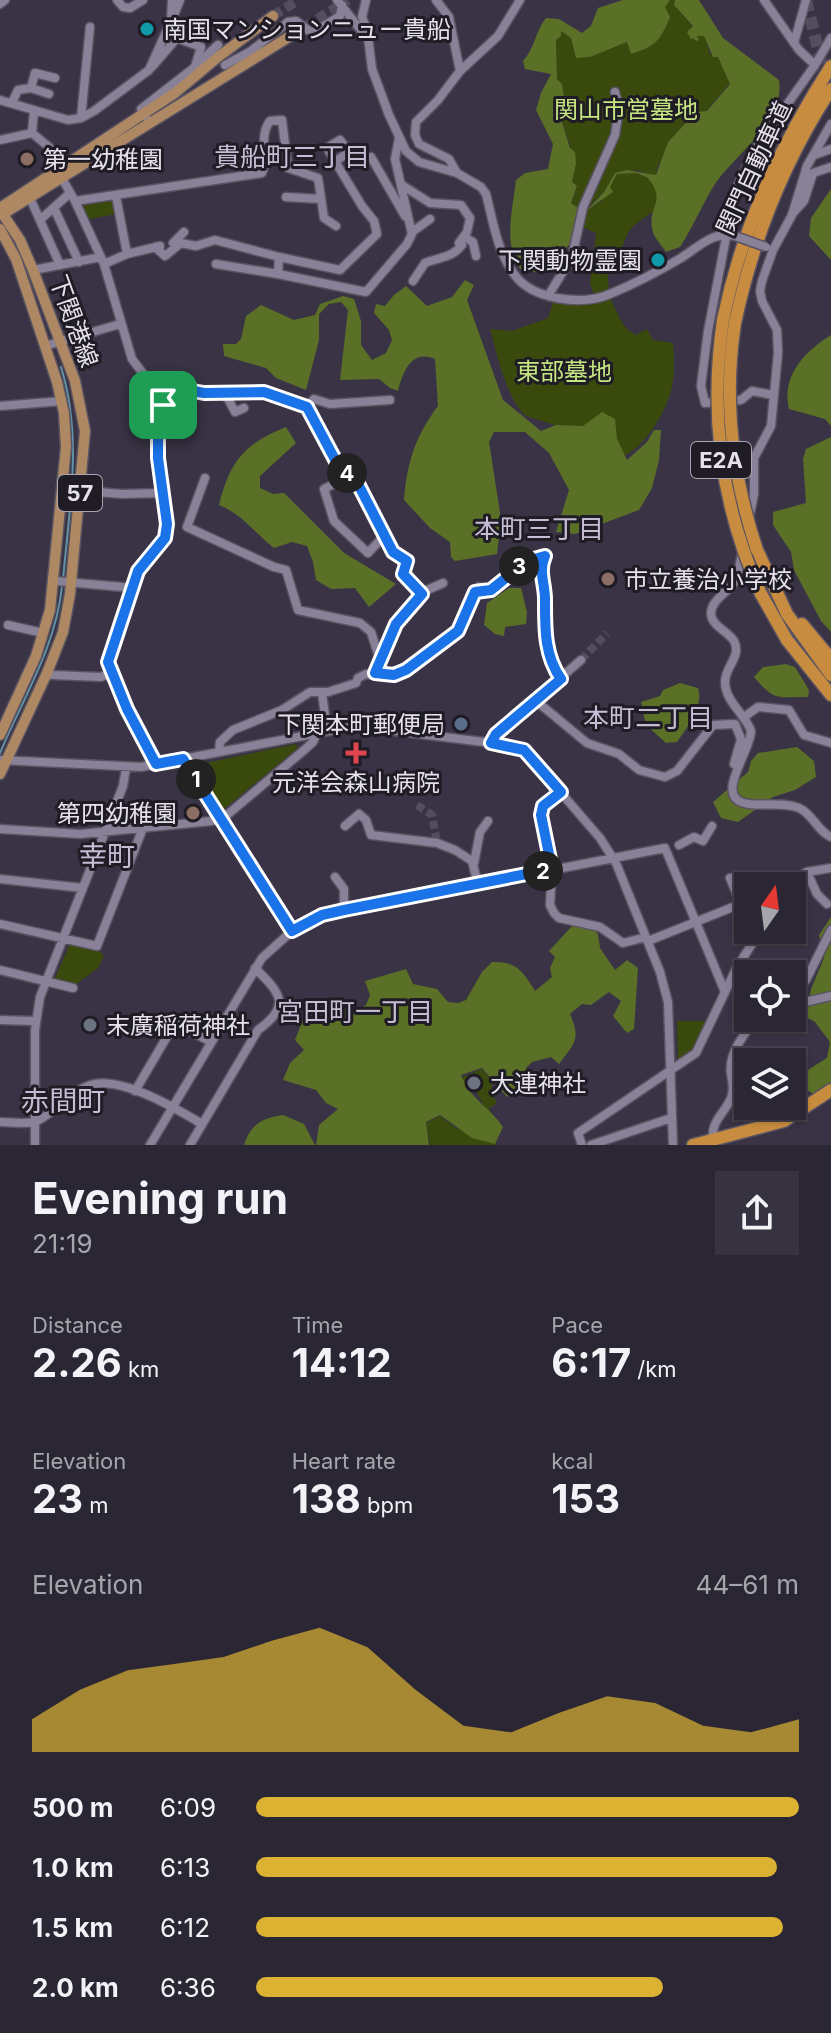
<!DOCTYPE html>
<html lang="en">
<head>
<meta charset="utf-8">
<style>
  :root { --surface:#2b2634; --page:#373240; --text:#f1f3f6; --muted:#a6a5ac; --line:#47434f; --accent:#dcb233 }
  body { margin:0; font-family:Inter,"Noto Sans JP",sans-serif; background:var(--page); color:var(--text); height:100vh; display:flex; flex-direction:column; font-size:30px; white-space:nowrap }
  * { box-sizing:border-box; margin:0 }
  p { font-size:26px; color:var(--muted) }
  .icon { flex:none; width:44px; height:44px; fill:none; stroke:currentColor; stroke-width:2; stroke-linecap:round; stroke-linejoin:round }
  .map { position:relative; height:1145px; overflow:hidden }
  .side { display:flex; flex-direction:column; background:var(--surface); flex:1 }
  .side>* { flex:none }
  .needle { width:52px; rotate:14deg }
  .controls { position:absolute; left:734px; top:872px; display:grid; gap:16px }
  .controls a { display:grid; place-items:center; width:72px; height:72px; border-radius:0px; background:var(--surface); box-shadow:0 2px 6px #0004,0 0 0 2px var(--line); font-size:40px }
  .pin { position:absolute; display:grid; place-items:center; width:68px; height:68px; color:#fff; margin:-34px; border-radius:16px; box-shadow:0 4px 12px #0006 }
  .km { position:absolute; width:40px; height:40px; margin:-20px; border-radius:50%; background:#222; color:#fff; font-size:22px; line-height:40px; text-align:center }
  .round { display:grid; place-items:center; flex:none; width:84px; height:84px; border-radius:0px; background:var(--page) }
  .summary { display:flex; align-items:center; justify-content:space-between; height:136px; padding:0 32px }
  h1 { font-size:44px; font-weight:700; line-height:60px }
  .figures { display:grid; grid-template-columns:repeat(3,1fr); gap:12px; height:136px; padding:8px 32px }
  .figures div { display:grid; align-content:center }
  .figures b { font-size:40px; font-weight:700 }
  .figures small { font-size:22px; font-weight:400 }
  .figures p { font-size:22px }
  .chart { height:224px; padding:16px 32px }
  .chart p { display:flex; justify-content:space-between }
  .chart svg { width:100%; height:144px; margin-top:8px; fill:var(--accent); opacity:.7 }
  ul { padding:0 32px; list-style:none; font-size:26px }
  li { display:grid; grid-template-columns:128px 96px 1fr; align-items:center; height:60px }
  li i { height:20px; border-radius:10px; background:var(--accent) }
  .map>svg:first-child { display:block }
  .green { fill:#3a4a0d }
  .forest { fill:#5b7027 }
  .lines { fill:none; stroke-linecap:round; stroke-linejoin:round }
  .stream { stroke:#6093a8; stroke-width:2 }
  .minor-tunnel { stroke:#534d5e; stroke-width:8; stroke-dasharray:8 4; stroke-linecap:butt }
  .major-tunnel { stroke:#534d5e; stroke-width:10; stroke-dasharray:10 5; stroke-linecap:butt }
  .highway-tunnel { stroke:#534d5e; stroke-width:12; stroke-dasharray:12 6; stroke-linecap:butt }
  .minor-casing { stroke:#585261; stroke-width:11 }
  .major-casing { stroke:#585261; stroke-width:13 }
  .highway-casing { stroke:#585261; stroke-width:15 }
  .minor { stroke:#888197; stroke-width:8 }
  .major { stroke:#ae8863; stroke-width:10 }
  .highway { stroke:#c88c40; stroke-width:12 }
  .minor-bridge-casing { stroke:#585261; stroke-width:11; stroke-linecap:butt }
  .highway-bridge-casing { stroke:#585261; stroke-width:15; stroke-linecap:butt }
  .minor-bridge { stroke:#888197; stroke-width:8 }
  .highway-bridge { stroke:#c88c40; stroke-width:12 }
  .route-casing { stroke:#fff; stroke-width:16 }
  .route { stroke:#1a73e8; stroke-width:10 }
  .culture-dot { fill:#0f9aa8; stroke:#1f1c25; stroke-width:3 }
  .education-dot { fill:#8d6e63; stroke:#1f1c25; stroke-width:3 }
  .service-dot { fill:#5c6f8a; stroke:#1f1c25; stroke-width:3 }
  .health-dot { fill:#e0444e; stroke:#1f1c25; stroke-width:3 }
  .worship-dot { fill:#6b7280; stroke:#1f1c25; stroke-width:3 }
  .labels { text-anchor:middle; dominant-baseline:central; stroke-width:6; stroke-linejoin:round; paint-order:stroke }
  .shield { fill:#1f1c25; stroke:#aaa6b1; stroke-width:2 }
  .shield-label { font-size:22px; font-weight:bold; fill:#e5e1ed }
  .poi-label { font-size:24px; fill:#e5e1ed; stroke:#1f1c25; text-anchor:start }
  .park-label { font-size:24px; fill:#c5e580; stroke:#1f1c25 }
  .street-label { font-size:24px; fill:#e5e1ed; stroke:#1f1c25 }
  .neighbourhood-label { font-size:26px; fill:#c4bdd4; stroke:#1f1c25 }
  .quarter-label { font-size:28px; fill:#c4bdd4; stroke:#1f1c25 }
</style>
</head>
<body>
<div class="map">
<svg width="831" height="1145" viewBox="0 0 831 1145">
  <rect width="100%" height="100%" fill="#393345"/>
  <path class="green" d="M670,0H675L674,5L693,27L696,36L704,35L710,54L718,56L730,83L706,111L696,112L668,142L664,159L658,165L656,176L636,170L615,173L604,192L588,207L587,210L603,200L617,174L637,173L649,178C675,211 644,212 630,230C626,235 624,243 621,249L605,247L609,290L594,294L590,284L596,233L578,225L571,204L577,187L572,182L576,164L559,112L571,107L564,97L562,84L557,80L556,40L561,36L560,30L571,38L576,57H590L665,27L670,17L665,7Z
    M112,201L116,214L89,219L83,209L85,205Z
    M611,299C617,313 622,328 636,335L647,329L653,340L673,343C674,357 675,373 672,387C666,413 643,452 616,459L612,431L601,412L579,433L526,416C506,398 497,354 490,329L512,331L548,318L554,300L567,302Z
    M296,744L298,748L224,809L221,808L195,769L196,765Z
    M70,944L97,949L104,956L98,968L75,985L55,978Z
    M677,1021H707L693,1051L678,1060Z
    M482,1069L493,1082L491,1092L497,1103L489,1108L496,1128V1145H430L426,1123L440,1116L457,1129H468L486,1110L475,1089L465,1088L460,1078Z"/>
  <path class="forest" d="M623,0H670L665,7L670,17C660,41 656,46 631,54L627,42L590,57L576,58L571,38L561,31V36L556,40L557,79L562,84L564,97L571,107L559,112L570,148L575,152L576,164L572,182L577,186L571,203L579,209L571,242L547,273L522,271C502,248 513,207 516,180L525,173L548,169L553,144L536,110L541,93L551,74L525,69L523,61C535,48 535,32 546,18L559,19L582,33L591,26L598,8Z
    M675,0H699L723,38L779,80C785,118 742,150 720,177C706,195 694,226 680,247L666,252C661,244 653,237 652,228C648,206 667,201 648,178L637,173L617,174L610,187L613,192L586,211L604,192L615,173L627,170L656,175L668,142L696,112L707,111L730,84L718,57H713L704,36H697L699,40L696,41L693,38L691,39L687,32L693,26L674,5Z
    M831,189V260L809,236L811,218Z
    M465,280L474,285L467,300L503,400L541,431L556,425L583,426L602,412L615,419L617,439L627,460L647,442L654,430H661L659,460L652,488L639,510L575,534L556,532L569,490L549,453L525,432H494L489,442L501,519L497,554L455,561L451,557L450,542L430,528L404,500C407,463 415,436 438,406L435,359C412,349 403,371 398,391L390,388L379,379L340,380L348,310L341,302L329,304L319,314V340L306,390L276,378L266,368L224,356L223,344H236L241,339L246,316L261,305L294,320L315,315L320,304L343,296L354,299L361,321V345L372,360L386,353L392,340L389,330L374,313L376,304L385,306L394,295L406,286L427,306L452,297Z
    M831,335V426L825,419L789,409C781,376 805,351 831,335Z
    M286,427L296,443L260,476V488L273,494L284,493L344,553L396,584L369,607L355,588L331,589L316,580L313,562L307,546L292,542L274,548C255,533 242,514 219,505C230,461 244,444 286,427Z
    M831,437V632L821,621L794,570L791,552L773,525V512L806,503L803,459L806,449Z
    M509,588H521L527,612L526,624L505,627L504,636L495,634L484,625L487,603Z
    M786,664L795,667L809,690L808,697C777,696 776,703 754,677L763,667Z
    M680,683L698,688C704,705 687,728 677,742L666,743L646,725L641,702L660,696L663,690Z
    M797,747L814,761L816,777L795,790L773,797L738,822L721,818L713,802L748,772L751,761L758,753Z
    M831,917V1085L815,1095L802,1087L800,1075L827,1058L830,1042L815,1022L806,1017L811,989L824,958L819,935Z
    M572,926L594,929L598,934L600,948L615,970L627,960L638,968L634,1029L627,1033L613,1016L621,1001L609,992L591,1005L582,1004L570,1014C581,1039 575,1043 559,1064L551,1057L532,1062L526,1068L533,1077L507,1097L482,1068L461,1075C470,1099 489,1106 503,1127L495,1144L472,1138L440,1115L426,1122L429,1145H316L319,1125L338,1109L326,1103L316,1090L283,1080L290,1063L304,1050L295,1040L306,1012L318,1020L339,1008L357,1010L366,1005L370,995L365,981L406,969L413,984L437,989L448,1002L458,1003L466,1000L482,972L492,962C517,961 523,972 535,991L552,977L550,968L555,957L549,951Z
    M283,1115L304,1124L315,1145H244C251,1124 262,1118 283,1115Z"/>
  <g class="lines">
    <path class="stream" d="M61,367C83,437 69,509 63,580
      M0,753C23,698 56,647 62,586"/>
    <path class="minor-tunnel" d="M581,660L607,633
      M417,805L432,815L437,843"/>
    <path class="major-tunnel" d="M273,16L298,0
      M292,35L348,0"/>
    <path class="highway-tunnel" d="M806,0L831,102"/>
    <defs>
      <path id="minor" d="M117,0L123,7L130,8L143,0
        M337,0L364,34
        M366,0L362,17L367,29L372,69L389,115L406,151L419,162L457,173L481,187L486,194C493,221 497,251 514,274C532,300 582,306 610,294C634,284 659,271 681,258C699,247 712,231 735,236
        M436,0L449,17L460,71
        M764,0L799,50L815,65
        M0,4L5,0
        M172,20L180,0
        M794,43L806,0
        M225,65L251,51L288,22L296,21L312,33L340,16L342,5
        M195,66L218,45
        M31,88L49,94
        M0,100L68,120L81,118L94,111L149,70L171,21L172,0
        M12,103L18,90L31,88L35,73L55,78
        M34,110L32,133L49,147L57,170L75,201L104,264L132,359L154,388L163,405
        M81,118L90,27
        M149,122L141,109L195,67L201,47L177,38L152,67
        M831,124L807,166L792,215L773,250L762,281L760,291L762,301L777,330L778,353L771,426L754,458V494L737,578C731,591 712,598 711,613C711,626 728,631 734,641C742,657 725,666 725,682C725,701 745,714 751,731C750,754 711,799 749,804C765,806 784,802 799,808C813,814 817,831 831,837
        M0,140L32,133
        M814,155L831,149
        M371,157L405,216
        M457,173L449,159L419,144L415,135L416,122L438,100L460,71L498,36L520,0
        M402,185L430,203L461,205L470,218L467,232L459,243L462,245C452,258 440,257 425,263L413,281
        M116,196L127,254
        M286,197L321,199
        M30,198L60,265
        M75,201L262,173C269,157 258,137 270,121L282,120L288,168L318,178L324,218L336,226
        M54,208L79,262
        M792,214L804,201L813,173L831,167
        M40,220L70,193
        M412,232L430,219
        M464,237L473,242L476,256
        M173,243L184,232
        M155,247L165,256L181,243L196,246L215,240L279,257L278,274L366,292L407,244L412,234L395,159L399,138
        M279,257L340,270L377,234L374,221L362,206L327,148L340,140L349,152L336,161
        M104,264L127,254L160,246
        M216,264L278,274
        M33,270L101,257
        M548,296L572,257L583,207L615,135L619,109L615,92
        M45,346L120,324
        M225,393L235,412L244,408
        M773,395L752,391L741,400L705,403L701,386L708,331L735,191L754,151L815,65L831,38
        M0,406L62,401
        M307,407L314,399L330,404L390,400
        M351,475L324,489L334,521L368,553L384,536
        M205,478L187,527L274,567L286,570L298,610L360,623L371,632L380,660
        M85,491L122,494L162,493
        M54,581L71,582
        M77,583L134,588
        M475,592L491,590L527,561L545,556C539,569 543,580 545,593C548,623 542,652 561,679
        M8,625L39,632
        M380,661L396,624L409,608L425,591L443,583
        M52,675L101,677L111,673
        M322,693L327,730
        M535,700L587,743L619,754L639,770L665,777L677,771L713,725L735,724L741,739L734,764L738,767
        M744,717L758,707L789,710L804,735L831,743
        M491,743L496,734L581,660
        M219,752L220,742L233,730L282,710L310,692H328L356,683L358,678L366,674L394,675L406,670L458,631L479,587
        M183,759L292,931
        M0,760L141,767L355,726L500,744L524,750L600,838L616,863L660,972L668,1002L673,1145
        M156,764L127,709L108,662L138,571L165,538L167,524L158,458V414L160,408L182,389L204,393L266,392L276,398L307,407L339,467L355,478L393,552L407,561L403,574L422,594
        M561,792L543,806L541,815L552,869L550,905L554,913L559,918L600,927L623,943L646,937
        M345,826L359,814L366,820L371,835L437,843L455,850L472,861L478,884
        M0,829L80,834L212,821L227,815L303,751L313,742L317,732
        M679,845L694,837L703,841L712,826
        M474,863L480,832L488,821
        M807,872L817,894L827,904
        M335,877L344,889V910
        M730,878L748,921
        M0,879L83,888
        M783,886L807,872L831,868
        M0,924L97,946L143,828
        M648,941L748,901
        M753,942L766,930
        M0,970L73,988
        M792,995L806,980L831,930
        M792,1005L831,996
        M0,1020L35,1021
        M135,1091L175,1023L211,1042
        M0,1122C11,1122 27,1125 37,1121C55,1112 69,1093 88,1086C117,1073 177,1109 202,1124
        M713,1138C711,1121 725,1113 731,1098C735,1089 732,1082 731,1073C728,1055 745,1030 759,1018
        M35,1145V1030L40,997L123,786L126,768
        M150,1145L262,958L292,931L322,915L665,848L725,992
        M190,1145L258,1030C293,1005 279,992 255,968
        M582,1145L578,1133L696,1053L736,969L755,939L752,930
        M591,1145L671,1118"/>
      <path id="major" d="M0,208L175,93L218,57L273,16
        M0,210L20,240L33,270L75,381L85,431L70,594L63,632L47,673L0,774
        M3,214L292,35
        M0,229L16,259L57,382L64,413L66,447L50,610L36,656L0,735"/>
      <path id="highway" d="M723,320C742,227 780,146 831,66
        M735,323C753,239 784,161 831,89
        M757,550L787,614L831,675
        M761,594L787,640L831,695
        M802,624L831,659
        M693,1145L784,1121L831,1090"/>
    </defs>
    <use href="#minor" class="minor-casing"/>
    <use href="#major" class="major-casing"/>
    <use href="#highway" class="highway-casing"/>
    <use href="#minor" class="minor"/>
    <use href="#major" class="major"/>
    <use href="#highway" class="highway"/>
    <defs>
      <path id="minor-bridge" d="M735,236L766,247"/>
      <path id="highway-bridge" d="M723,320C709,415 721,506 761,594
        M735,323C723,401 732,475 757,550"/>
    </defs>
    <use href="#minor-bridge" class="minor-bridge-casing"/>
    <use href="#highway-bridge" class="highway-bridge-casing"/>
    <use href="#minor-bridge" class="minor-bridge"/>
    <use href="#highway-bridge" class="highway-bridge"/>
  </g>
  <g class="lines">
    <defs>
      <path id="route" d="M182,389L204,393L264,392L307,407L339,467L355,478L393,552L407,561L403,574L422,594L396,624L375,673L394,675L406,670L458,631L475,592L491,590L527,561L545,556C538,571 545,584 545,599C545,627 544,655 561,679L496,734L491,743L524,750L561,792L543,806L541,815L552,869L344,910L322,915L292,931L183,759L156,764L127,709L108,662L138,571L165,538L167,524L158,458V414L160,408Z"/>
    </defs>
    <use href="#route" class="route-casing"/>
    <use href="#route" class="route"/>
  </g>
  <g class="culture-dot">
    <circle cx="147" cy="29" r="8"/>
    <circle cx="658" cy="260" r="8"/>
  </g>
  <g class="education-dot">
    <circle cx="27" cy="159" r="8"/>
    <circle cx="608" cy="579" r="8"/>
    <circle cx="193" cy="813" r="8"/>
  </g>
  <circle class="service-dot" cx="461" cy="724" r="8"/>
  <path class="health-dot" d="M352 741h8v8h8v8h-8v8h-8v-8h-8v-8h8z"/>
  <g class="worship-dot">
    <circle cx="90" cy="1025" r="8"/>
    <circle cx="474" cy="1083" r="8"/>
  </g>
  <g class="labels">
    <g class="shield">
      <rect x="691" y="442" width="60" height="36" rx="6"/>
      <rect x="58" y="475" width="44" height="36" rx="6"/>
    </g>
    <g class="shield-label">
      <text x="721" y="460">E2A</text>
      <text x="80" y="493">57</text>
    </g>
    <g class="poi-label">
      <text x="163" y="29">南国マンションニュー貴船</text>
      <text x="43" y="159">第一幼稚園</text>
      <text x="642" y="260" text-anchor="end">下関動物霊園</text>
      <text x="624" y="579">市立養治小学校</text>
      <text x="445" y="724" text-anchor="end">下関本町郵便局</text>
      <text x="356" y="782" text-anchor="middle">元洋会森山病院</text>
      <text x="177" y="813" text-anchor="end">第四幼稚園</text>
      <text x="106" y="1025">末廣稲荷神社</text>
      <text x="490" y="1083">大連神社</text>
    </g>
    <g class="park-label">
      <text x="626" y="109">関山市営墓地</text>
      <text x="564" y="371">東部墓地</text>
    </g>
    <g class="street-label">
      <text transform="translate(754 168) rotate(-65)">関門自動車道</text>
      <text transform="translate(74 321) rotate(70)">下関港線</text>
    </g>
    <g class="neighbourhood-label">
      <text x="292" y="156">貴船町三丁目</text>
      <text x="539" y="528">本町三丁目</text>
      <text x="648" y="717">本町二丁目</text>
      <text x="355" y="1011">宮田町一丁目</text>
    </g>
    <g class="quarter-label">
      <text x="107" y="856">幸町</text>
      <text x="63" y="1101">赤間町</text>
    </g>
  </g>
</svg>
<div class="controls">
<a><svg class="needle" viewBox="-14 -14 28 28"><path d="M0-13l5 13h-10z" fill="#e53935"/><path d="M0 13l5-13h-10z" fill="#a6a5ac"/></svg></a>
<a><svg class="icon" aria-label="locate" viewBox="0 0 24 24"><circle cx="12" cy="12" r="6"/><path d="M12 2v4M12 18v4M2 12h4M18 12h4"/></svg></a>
<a><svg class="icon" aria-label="layers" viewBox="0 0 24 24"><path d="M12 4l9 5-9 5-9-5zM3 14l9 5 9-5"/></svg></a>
</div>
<div class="pin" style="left:163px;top:405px;background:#1e9e55"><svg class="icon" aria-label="arrive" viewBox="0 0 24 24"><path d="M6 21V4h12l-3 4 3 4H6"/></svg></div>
<b class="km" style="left:196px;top:779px">1</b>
<b class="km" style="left:543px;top:871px">2</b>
<b class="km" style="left:519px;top:566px">3</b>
<b class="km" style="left:347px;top:473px">4</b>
</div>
<section class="side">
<div class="summary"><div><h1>Evening run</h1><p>21:19</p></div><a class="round"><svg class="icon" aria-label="share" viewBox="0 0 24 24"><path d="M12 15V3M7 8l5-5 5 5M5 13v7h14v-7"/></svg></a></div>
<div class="figures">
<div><p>Distance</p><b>2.26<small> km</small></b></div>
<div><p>Time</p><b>14:12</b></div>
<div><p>Pace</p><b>6:17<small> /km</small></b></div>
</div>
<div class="figures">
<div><p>Elevation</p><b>23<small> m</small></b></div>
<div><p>Heart rate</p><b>138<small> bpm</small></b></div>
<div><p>kcal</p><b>153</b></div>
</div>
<div class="chart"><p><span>Elevation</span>44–61 m</p>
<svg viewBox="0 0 160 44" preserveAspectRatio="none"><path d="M0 44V34L10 25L20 19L30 17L40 15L50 10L60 6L70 12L80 25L90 36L100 38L110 32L120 27L130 29L140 36L150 38L160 34V44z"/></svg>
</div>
<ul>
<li><b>500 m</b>6:09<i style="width:100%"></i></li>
<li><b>1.0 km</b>6:13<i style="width:96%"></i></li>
<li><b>1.5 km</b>6:12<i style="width:97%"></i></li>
<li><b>2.0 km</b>6:36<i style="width:75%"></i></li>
</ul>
</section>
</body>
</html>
